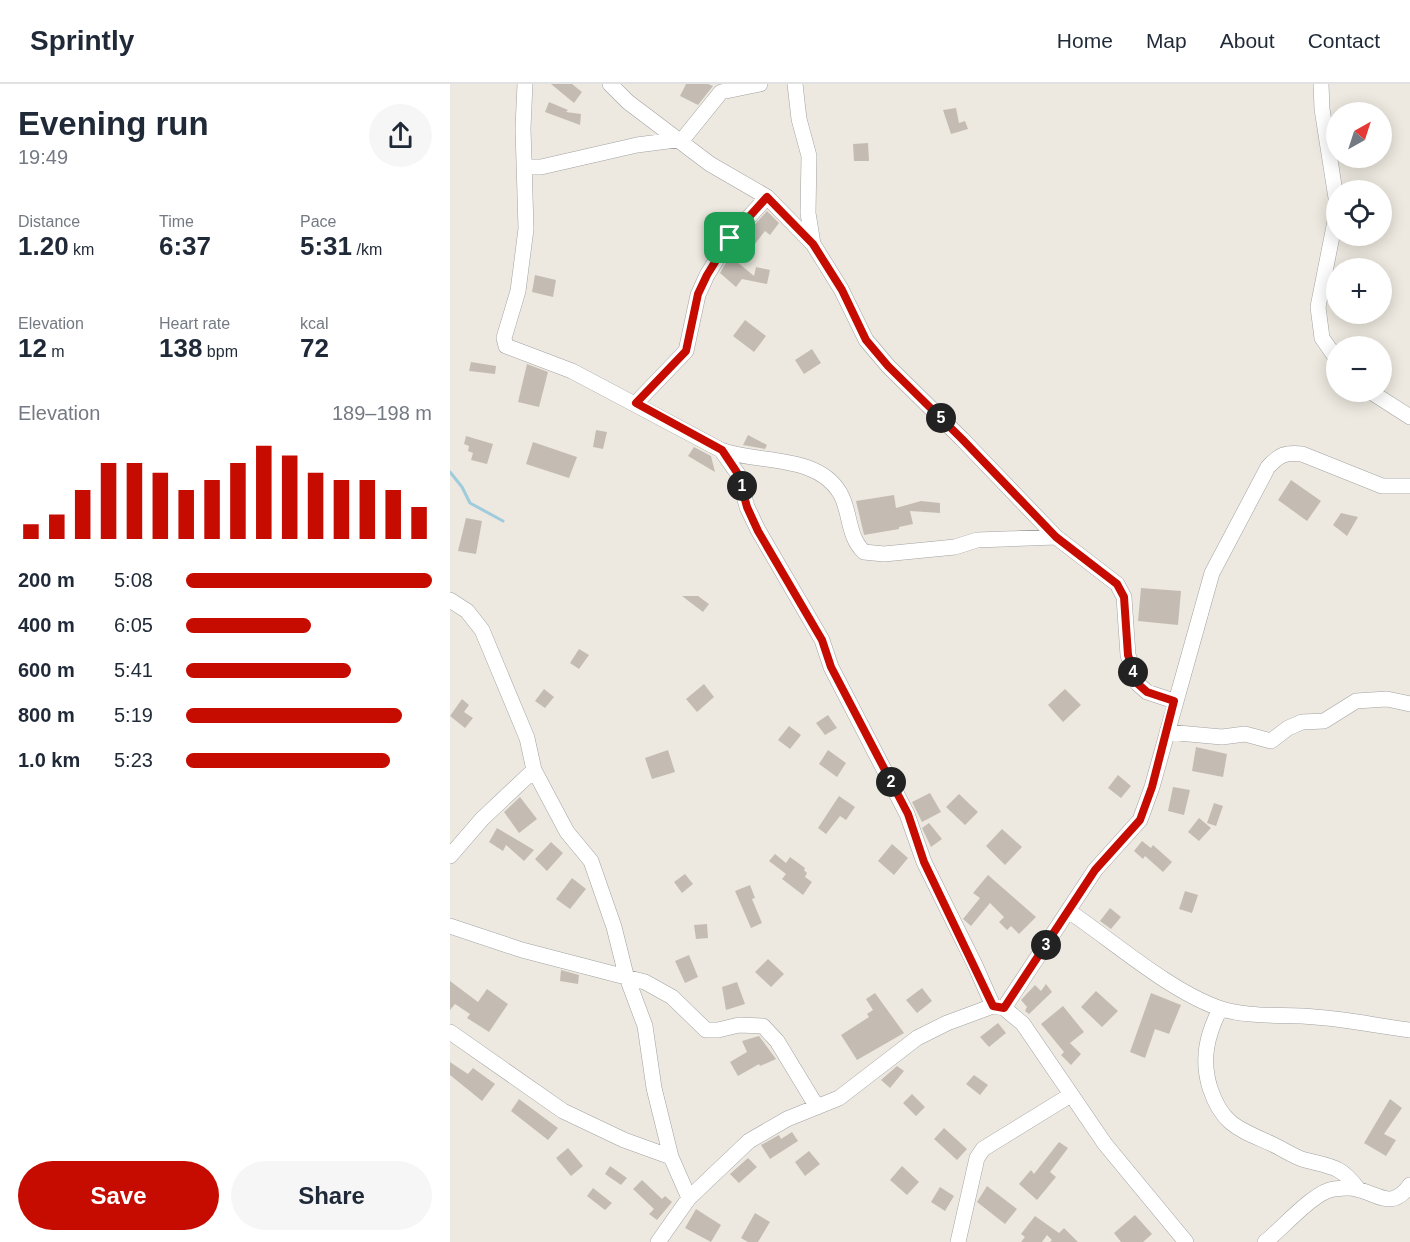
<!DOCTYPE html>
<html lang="en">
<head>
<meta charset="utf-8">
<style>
  :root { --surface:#fff; --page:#f6f6f7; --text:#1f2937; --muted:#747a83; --line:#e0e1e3; --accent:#c60b00 }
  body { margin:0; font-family:Helvetica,sans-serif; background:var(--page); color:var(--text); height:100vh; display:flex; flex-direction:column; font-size:22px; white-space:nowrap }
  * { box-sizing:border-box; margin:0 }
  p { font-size:20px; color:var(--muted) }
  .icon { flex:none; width:33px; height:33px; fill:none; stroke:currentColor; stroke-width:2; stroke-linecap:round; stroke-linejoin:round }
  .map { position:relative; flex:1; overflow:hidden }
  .sheet { display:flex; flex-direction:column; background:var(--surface); width:450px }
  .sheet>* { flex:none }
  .needle { width:39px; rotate:39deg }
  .tools { position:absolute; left:876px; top:18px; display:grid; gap:12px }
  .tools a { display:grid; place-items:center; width:66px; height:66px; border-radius:50%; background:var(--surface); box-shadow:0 3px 15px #0003; font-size:30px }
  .pin { position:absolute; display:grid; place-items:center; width:51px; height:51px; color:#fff; margin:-26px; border-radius:12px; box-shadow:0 3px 9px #0006 }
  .km { position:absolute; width:30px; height:30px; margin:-15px; border-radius:50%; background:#222; color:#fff; font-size:16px; line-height:30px; text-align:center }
  .round { display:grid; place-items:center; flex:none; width:63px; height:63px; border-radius:32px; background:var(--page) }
  .summary { display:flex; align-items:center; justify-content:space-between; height:102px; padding:0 18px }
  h1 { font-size:33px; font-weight:600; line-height:45px }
  .metrics { display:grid; grid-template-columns:repeat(3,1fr); gap:9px; height:102px; padding:6px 18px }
  .metrics div { display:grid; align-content:center }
  .metrics b { font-size:26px; font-weight:600 }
  .metrics small { font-size:16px; font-weight:400 }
  .metrics p { font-size:16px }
  .chart { height:168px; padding:12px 18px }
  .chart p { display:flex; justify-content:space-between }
  .chart svg { width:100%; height:108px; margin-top:6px; stroke:var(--accent); stroke-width:6 }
  .cta { display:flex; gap:12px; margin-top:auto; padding:12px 18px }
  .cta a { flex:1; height:69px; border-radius:36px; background:var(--accent); color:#fff; font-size:24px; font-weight:600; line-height:69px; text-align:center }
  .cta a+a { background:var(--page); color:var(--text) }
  ul { padding:0 18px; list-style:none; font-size:20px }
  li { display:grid; grid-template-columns:96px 72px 1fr; align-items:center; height:45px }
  li i { height:15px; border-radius:8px; background:var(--accent) }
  header { display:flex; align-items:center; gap:36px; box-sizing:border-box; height:84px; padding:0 30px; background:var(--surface); border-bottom:2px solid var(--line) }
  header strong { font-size:28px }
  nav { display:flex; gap:33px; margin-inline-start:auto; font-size:21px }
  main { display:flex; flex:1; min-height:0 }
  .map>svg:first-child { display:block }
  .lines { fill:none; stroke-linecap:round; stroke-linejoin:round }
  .stream { stroke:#9fcbdc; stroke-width:3 }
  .building { fill:#c4bcb3 }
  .minor-casing { stroke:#a2a2a2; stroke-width:16 }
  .minor { stroke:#fff; stroke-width:15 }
  .route-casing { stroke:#fff; stroke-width:12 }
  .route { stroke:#c60b00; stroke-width:8 }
</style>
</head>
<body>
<header>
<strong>Sprintly</strong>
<nav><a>Home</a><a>Map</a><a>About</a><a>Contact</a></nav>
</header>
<main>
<section class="sheet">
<div class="summary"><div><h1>Evening run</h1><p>19:49</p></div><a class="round"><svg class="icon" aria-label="share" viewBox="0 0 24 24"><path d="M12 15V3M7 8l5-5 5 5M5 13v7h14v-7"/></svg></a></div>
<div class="metrics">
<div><p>Distance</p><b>1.20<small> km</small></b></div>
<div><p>Time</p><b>6:37</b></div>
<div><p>Pace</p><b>5:31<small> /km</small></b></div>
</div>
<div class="metrics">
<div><p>Elevation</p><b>12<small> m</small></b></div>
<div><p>Heart rate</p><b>138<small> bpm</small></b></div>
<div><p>kcal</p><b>72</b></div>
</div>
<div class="chart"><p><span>Elevation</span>189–198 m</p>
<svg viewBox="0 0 160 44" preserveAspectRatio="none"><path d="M5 44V38M15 44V34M25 44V24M35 44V13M45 44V13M55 44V17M65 44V24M75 44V20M85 44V13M95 44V6M105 44V10M115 44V17M125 44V20M135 44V20M145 44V24M155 44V31"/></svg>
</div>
<ul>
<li><b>200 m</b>5:08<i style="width:100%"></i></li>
<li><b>400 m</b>6:05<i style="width:51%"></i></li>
<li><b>600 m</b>5:41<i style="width:67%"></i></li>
<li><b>800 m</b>5:19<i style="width:88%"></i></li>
<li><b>1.0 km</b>5:23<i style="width:83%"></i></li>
</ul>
<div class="cta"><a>Save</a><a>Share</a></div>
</section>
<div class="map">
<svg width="960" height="1158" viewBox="0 0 960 1158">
  <rect width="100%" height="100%" fill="#ede9e0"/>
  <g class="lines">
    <path class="stream" d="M0,388L12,403L20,419L53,437"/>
  </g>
  <path class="building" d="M101,0H122L132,8L124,19Z
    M236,0H258L263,2L248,21L230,12Z
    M99,18L118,26L116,28L131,30L130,41L95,28Z
    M506,24L509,39L515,37L518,45L501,50L493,26Z
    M418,59L419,77H404L403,60Z
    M317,127L329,139L320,151L315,147L301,165L290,157Z
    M280,172L304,192L306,183L320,186L317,200L292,195L286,203L270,189Z
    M85,191L106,196L103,213L82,208Z
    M295,236L316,252L304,268L283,252Z
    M362,265L371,279L354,290L345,276Z
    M21,278L46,282L45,290L19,287Z
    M77,280L98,288L89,323L68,318Z
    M146,346L157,348L153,365L143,363Z
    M298,351L317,361L315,365L293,361Z
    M16,352L43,360L37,380L21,376L23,369L18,367L19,362L14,360Z
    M83,358L127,373L119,394L76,380Z
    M244,363L261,372L265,388L238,372Z
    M841,396L871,417L857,437L828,416Z
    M444,411L446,424L471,417L490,419V429L460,427L463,440L449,443V445L414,451L406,417Z
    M891,429L908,433L897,452L883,441Z
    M16,434L32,437L26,470L8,467Z
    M691,504L731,507L728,541L688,537Z
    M232,512H248L259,520L253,528Z
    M129,565L139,571L129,585L120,579Z
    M254,600L264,613L247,628L236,615Z
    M94,605L104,613L95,624L85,617Z
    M615,605L631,621L613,638L598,621Z
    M12,615L19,621L14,628L23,634L15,644L0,632Z
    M378,631L387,644L375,651L366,639Z
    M339,642L351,651L340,665L328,656Z
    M746,663L777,670L773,693L742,687Z
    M218,666L225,688L202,695L195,674Z
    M378,666L396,679L387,693L369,680Z
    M668,691L681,702L671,714L658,704Z
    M723,703L740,706L734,731L718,727Z
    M480,709L491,728L472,738L462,718Z
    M509,710L528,728L515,741L496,723Z
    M389,712L405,723L396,736L390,732L376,750L368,744Z
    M70,713L87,735L69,749L54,728Z
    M764,719L773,722L766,742L757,739Z
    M749,734L761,744L749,757L738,748Z
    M479,739L492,755L481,763L472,744Z
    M47,744L84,766L74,777L56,761L53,767L39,758Z
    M552,745L572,763L555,781L536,762Z
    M692,757L701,764L703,761L722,778L713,788L695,772L693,775L684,767Z
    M101,758L113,769L97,787L85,775Z
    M442,760L458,774L444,791L428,777Z
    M325,770L336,779L340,773L355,784L354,786L357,789L355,793L362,798L353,811L332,795L336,790L319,777Z
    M235,790L243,800L232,809L224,798Z
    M538,791L586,833L569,850L561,842L557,846L549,838L554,833L540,819L521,842L513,835L530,814L523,809Z
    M122,794L136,805L120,825L106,815Z
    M300,801L305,814L302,815L312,839L301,844L285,807Z
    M735,807L748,811L742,829L729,825Z
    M660,824L671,833L661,845L650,837Z
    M257,840L258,854L246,855L244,841Z
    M239,871L248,893L235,899L225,877Z
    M318,875L334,890L321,903L305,888Z
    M111,886L129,891L128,900L110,897Z
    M0,897L28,918L37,905L58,920L39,948L17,934L20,930L5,920L0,926Z
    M287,898L295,920L276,926L272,903Z
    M596,900L602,908L579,930L575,927L577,923L571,916L585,901L591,907Z
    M472,904L482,917L467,929L456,916Z
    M646,907L668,927L652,943L631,923Z
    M425,909L454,949L407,976L391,951L419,933L417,930L423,926L416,915Z
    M701,909L731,921L719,950L705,945L695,974L680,968Z
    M613,922L634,948L620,959L631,970L621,981L611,971L614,968L591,940Z
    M548,939L556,949L539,963L530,953Z
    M309,952L326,975L310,982L309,980L288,992L280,978L297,968L292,957Z
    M0,978L18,990L23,984L45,1000L32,1017L0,991Z
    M447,982L454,987L440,1004L431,996Z
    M524,991L538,1001L530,1011L516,1000Z
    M462,1010L475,1023L466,1032L453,1019Z
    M69,1015L108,1044L98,1056L61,1027Z
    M940,1015L952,1024L934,1050L946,1056L936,1072L914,1059Z
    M494,1044L517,1065L507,1076L484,1055Z
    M342,1048L348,1057L320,1075L311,1061L329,1051L331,1055Z
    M609,1058L618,1064L600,1088L606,1093L587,1116L569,1100L581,1086L584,1090Z
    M118,1064L133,1082L121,1092L106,1074Z
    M359,1067L370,1080L355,1092L345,1078Z
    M298,1074L307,1083L289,1099L280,1090Z
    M160,1082L177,1094L171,1101L155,1090Z
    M452,1082L469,1098L457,1111L440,1096Z
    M192,1096L212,1115L215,1112L222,1118L207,1136L199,1130L204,1125L183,1105Z
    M537,1102L567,1125L555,1140L527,1118Z
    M490,1103L504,1112L495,1127L481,1118Z
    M143,1104L162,1119L155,1126L137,1112Z
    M246,1125L271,1141L261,1158L235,1144Z
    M305,1129L320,1138L308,1158H298L291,1154Z
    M685,1131L702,1150L693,1158H671L664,1149Z
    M585,1132L609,1149L614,1144L628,1158H600L602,1156L597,1151L592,1158H571L575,1153L571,1150Z"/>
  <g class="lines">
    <defs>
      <path id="minor" d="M75,0L73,44L76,145L68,207L54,254L56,262L122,287L271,366C309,380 367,370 390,409C401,428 397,452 414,468L434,470L505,463L527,456L606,453
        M160,0L178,18L260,80L317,113L363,160L391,205L416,256L438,282L512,355L606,453L667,500L674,513L678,571L688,600L697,608L724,617
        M345,0L349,35L359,72L358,129L363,160
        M871,0L872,25L886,114
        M75,83H91L187,61L233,55L271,8L310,0
        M886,132L868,223L872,254L886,274
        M921,308L960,333
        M186,319L236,267L248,211L257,191L280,154L317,113
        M271,366L288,390L297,423L308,446L372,556L381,583L457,730L474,778L525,881L543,922
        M0,516L17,527L32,546L77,654L84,686L117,748L141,777L164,843L176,891L195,942L204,1004L221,1073L239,1114
        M717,648L772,653L795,650L821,657L838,644L852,638L874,637L906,617L937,615L960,620
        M0,772L32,735L84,686
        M620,828C664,858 720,907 769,924C799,934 833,930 865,933C896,935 928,942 960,946
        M0,842L72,866L195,898L222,913L256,946H268L289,941L313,942L327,957L367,1023
        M554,924L645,786L690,736L702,703L762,489L818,383C829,371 835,368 852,370L932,402H960
        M770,925C757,951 751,975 760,1004C772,1041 789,1045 822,1060C833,1065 844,1073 855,1076C883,1083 891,1082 909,1106
        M0,948L113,1027L174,1056L221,1073
        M208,1158L239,1114L299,1057L337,1035L389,1014L467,954L497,939L543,922L554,924L573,940L655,1060L736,1158
        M508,1158L527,1074L533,1065L619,1012
        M815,1158C832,1145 864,1107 884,1105C892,1104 900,1103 907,1105C930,1111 942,1126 960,1101"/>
    </defs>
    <use href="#minor" class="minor-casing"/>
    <use href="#minor" class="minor"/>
  </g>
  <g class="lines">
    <defs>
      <path id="route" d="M317,113L363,160L392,206L416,256L438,282L512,355L606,453L667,500L674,513L678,571L688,600L697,608L724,617L702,703L690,736L645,786L554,924L543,922L474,778L458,730L381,583L372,556L308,447L297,423L288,390L272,366L186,319L236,267L248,210L257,191L280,154Z"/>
    </defs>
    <use href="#route" class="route-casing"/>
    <use href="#route" class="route"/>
  </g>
</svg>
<div class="tools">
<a><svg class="needle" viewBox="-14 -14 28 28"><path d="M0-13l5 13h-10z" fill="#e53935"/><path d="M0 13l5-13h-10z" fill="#747a83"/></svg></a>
<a><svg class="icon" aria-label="locate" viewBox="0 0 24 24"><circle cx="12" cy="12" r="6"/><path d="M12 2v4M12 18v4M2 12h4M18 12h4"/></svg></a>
<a>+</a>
<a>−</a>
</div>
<div class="pin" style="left:280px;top:154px;background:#1e9e55"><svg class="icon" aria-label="arrive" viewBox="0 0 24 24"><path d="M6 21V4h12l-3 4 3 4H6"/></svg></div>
<b class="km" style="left:292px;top:402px">1</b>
<b class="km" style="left:441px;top:698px">2</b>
<b class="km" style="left:596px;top:861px">3</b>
<b class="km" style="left:683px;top:588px">4</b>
<b class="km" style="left:491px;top:334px">5</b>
</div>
</main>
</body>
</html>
